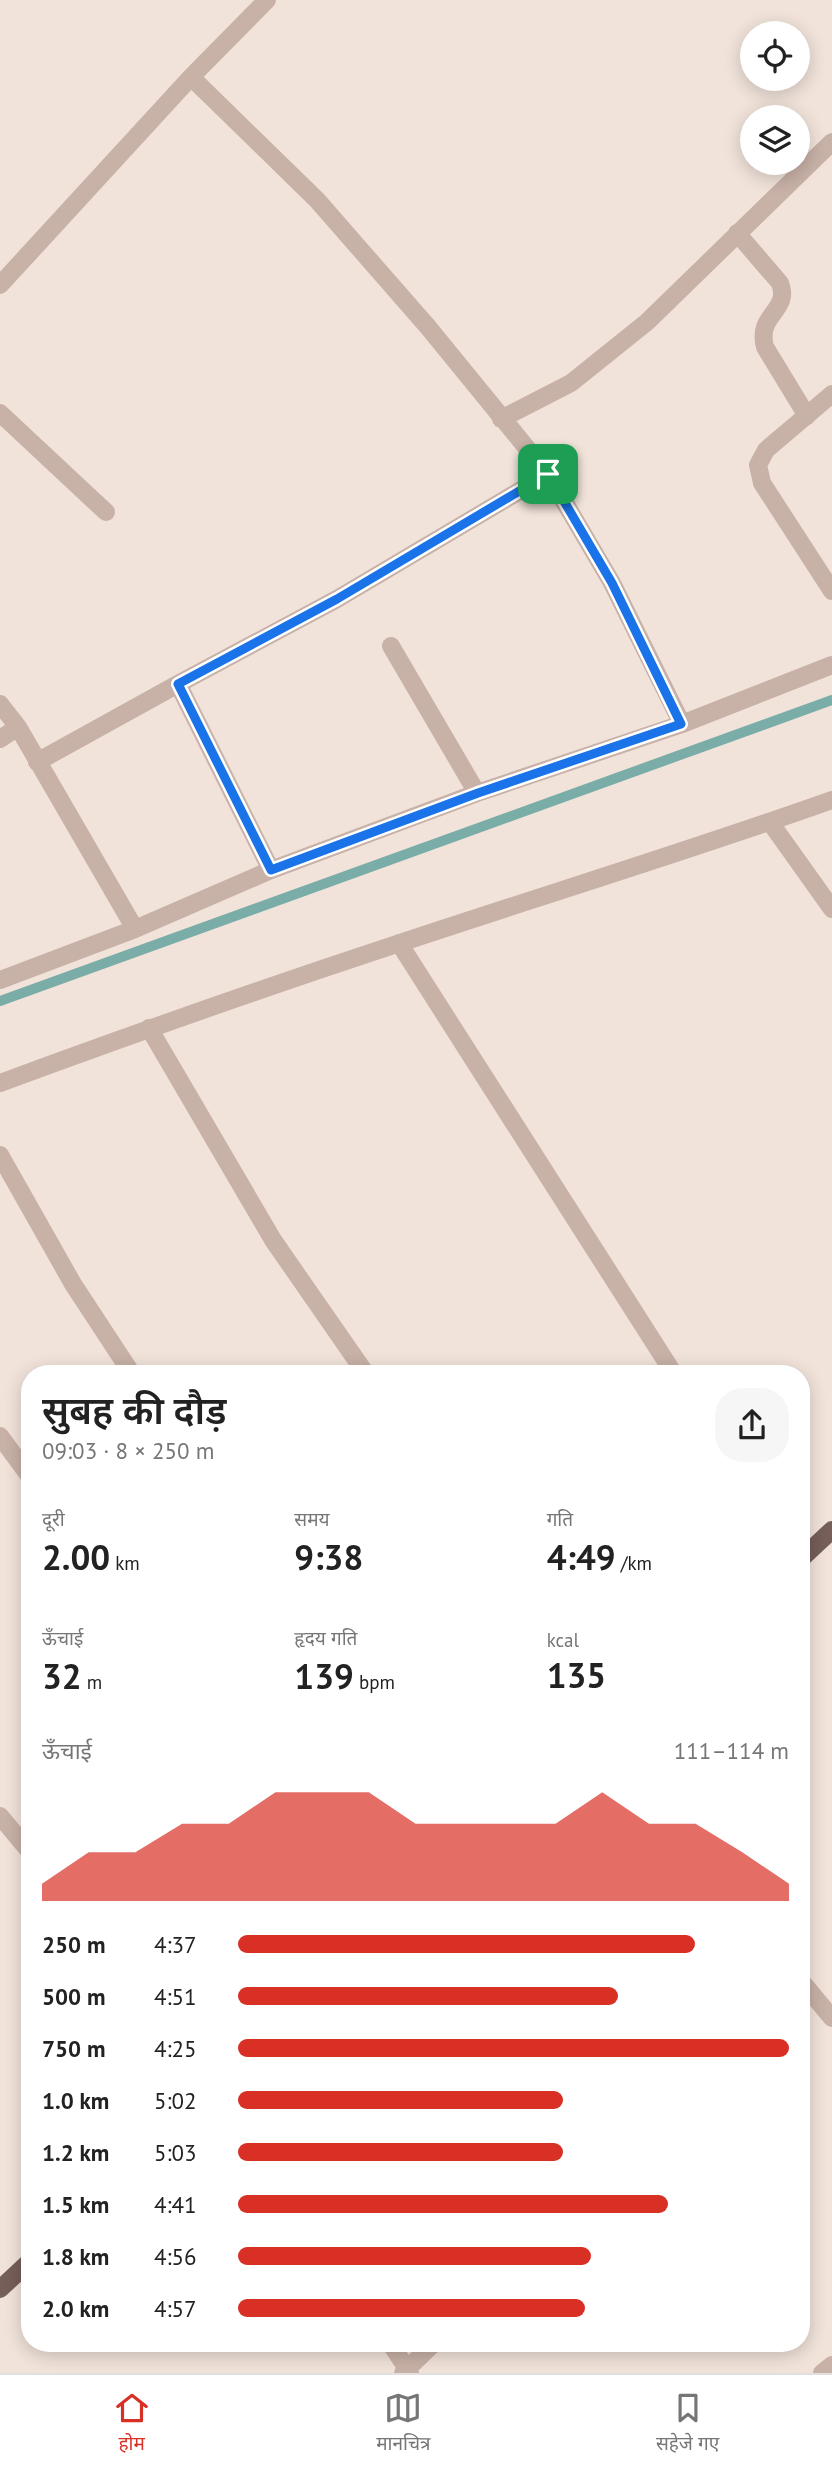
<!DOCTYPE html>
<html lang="hi">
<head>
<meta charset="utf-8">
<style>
  :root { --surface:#fff; --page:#f6f6f6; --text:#222; --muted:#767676; --line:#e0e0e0; --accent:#d93025 }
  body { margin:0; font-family:"PT Sans","Noto Sans Devanagari",sans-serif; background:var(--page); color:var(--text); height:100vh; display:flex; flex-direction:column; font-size:26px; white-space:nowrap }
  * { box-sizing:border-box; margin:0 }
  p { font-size:23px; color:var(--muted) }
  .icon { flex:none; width:38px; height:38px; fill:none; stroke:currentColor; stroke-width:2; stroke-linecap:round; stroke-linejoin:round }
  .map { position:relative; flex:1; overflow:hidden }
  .drawer { position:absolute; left:21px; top:1365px; width:789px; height:987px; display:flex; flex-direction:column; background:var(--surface); border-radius:28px; box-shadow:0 4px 18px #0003 }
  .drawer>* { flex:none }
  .buttons { position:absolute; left:740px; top:21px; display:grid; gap:14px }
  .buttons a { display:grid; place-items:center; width:70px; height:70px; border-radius:50%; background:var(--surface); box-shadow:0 4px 18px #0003; font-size:35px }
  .pin { position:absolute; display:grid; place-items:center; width:60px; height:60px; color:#fff; margin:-30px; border-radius:14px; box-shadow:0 4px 10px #0006 }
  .round { display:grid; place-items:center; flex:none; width:74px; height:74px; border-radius:28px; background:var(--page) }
  .overview { display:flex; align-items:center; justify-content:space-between; height:119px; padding:0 21px }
  h1 { font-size:38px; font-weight:600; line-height:52px }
  .metrics { display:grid; grid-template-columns:repeat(3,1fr); gap:10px; height:119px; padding:7px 21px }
  .metrics div { display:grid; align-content:center }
  .metrics b { font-size:35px; font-weight:600 }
  .metrics small { font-size:19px; font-weight:400 }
  .metrics p { font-size:19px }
  .chart { height:196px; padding:14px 21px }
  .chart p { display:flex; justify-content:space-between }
  .chart svg { width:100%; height:126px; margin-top:7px; fill:var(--accent); opacity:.7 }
  ul { padding:0 21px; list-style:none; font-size:23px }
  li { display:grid; grid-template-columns:112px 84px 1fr; align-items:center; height:52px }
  li i { height:18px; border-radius:9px; background:var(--accent) }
  .menu { display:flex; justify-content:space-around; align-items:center; height:98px; border-top:2px solid var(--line); background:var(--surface); font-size:19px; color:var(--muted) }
  .menu a { display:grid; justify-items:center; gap:4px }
  .menu .current { color:var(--accent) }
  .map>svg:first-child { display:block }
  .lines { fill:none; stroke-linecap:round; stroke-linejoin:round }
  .stream { stroke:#7aada8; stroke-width:10 }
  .minor { stroke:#c8b1a7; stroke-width:18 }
  .major { stroke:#765e59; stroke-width:18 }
  .route-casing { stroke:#fff; stroke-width:14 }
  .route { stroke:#1a73e8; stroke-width:9 }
</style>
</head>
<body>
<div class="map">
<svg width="832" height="2373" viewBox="0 0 832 2373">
  <rect width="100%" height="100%" fill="#f1e3da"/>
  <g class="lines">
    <path class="stream" d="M0,1001L832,700"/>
    <path class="minor" d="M191,77L317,200L428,327L548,474L612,583L682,724
      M737,233L780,283C791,311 756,314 765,347L807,416
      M0,285L191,77L267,0
      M832,394L766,450L758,465L762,483L832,591
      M0,413L106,512
      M501,419L571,383L647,322L832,142
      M391,646L477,793
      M178,684L271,870
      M0,704L18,727L135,929
      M0,739L18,727
      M37,762L178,684L337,599L548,474
      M770,822L832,909
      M399,943L674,1374
      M0,980L135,929L271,870L477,793L682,724L832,665
      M149,1028L273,1240L366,1374
      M0,1083C133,1034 266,987 400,943C544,895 689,851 832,800
      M0,1155L73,1284L132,1374
      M0,1436L30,1477
      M0,1816L30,1852
      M802,1982L832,2018
      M390,2343L410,2373
      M403,2373L434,2343
      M822,2373L832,2365"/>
    <path class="major" d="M802,1558L832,1530
      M0,2289L30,2261"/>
  </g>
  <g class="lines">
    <defs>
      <path id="route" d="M548,474L612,583L681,724L478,793L271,870L178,684L337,599Z"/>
    </defs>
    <use href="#route" class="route-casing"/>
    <use href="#route" class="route"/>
  </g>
</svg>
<div class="buttons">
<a><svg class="icon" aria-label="locate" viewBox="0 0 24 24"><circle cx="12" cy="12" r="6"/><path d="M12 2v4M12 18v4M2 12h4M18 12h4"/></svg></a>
<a><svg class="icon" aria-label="layers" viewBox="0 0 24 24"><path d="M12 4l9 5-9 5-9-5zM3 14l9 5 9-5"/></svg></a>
</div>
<div class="pin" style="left:548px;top:474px;background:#1e9e55"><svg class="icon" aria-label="arrive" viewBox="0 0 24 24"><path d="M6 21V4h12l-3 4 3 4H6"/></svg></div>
<section class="drawer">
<div class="overview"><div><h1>सुबह की दौड़</h1><p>09:03 · 8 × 250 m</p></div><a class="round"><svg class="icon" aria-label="share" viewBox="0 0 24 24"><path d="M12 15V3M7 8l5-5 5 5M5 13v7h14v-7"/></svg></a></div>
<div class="metrics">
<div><p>दूरी</p><b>2.00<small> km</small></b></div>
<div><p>समय</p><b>9:38</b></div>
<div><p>गति</p><b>4:49<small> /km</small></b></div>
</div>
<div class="metrics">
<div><p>ऊँचाई</p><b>32<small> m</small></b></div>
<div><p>हृदय गति</p><b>139<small> bpm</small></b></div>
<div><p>kcal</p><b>135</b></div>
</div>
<div class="chart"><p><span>ऊँचाई</span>111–114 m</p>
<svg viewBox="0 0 160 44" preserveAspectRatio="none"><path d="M0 44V38L10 27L20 27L30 17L40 17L50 6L60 6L70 6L80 17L90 17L100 17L110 17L120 6L130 17L140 17L150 27L160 38V44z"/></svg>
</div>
<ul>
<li><b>250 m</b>4:37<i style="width:83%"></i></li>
<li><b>500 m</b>4:51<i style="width:69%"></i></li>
<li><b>750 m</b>4:25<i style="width:100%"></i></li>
<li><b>1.0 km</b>5:02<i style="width:59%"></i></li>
<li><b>1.2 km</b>5:03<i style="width:59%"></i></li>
<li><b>1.5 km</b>4:41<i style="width:78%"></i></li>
<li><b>1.8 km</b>4:56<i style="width:64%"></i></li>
<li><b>2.0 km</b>4:57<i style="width:63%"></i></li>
</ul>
</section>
</div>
<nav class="menu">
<a class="current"><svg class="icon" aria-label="home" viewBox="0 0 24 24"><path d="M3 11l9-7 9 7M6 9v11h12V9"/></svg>होम</a>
<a><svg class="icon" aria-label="map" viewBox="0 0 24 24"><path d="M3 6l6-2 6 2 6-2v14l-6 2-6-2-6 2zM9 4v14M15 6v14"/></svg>मानचित्र</a>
<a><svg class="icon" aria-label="saved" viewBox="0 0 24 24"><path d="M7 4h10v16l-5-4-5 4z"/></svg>सहेजे गए</a>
</nav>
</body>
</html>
